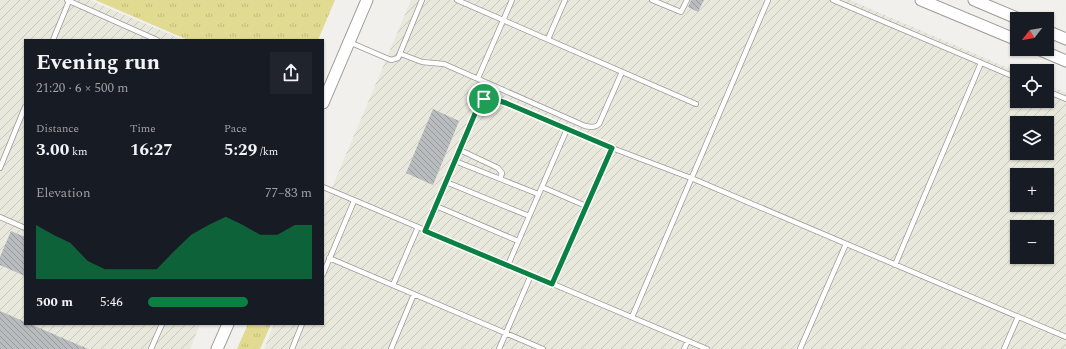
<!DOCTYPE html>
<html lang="en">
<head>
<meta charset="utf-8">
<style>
  :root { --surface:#171b24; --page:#20242c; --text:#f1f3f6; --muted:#9ea1a6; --accent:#0b8043 }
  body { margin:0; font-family:Spectral,serif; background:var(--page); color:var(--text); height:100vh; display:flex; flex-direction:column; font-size:15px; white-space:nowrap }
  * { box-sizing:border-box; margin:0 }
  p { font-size:13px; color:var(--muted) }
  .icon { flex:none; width:22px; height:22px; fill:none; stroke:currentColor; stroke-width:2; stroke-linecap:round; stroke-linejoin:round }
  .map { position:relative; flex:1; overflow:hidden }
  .details { position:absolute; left:24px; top:39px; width:300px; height:286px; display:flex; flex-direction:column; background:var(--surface); border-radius:0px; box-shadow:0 1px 3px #0004 }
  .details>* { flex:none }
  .needle { width:26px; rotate:239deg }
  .controls { position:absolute; left:1010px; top:12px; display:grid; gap:8px }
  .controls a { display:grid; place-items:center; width:44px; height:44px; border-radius:0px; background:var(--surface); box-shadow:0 1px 3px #0004; font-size:20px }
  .pin { position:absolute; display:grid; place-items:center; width:34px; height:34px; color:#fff; margin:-17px; border:2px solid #fff; border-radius:50%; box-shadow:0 1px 4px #0007 }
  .round { display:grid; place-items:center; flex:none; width:42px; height:42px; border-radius:0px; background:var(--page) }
  .head { display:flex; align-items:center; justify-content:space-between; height:68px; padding:0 12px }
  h1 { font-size:22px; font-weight:700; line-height:30px }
  .stats { display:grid; grid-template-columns:repeat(3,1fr); gap:6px; height:68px; padding:4px 12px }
  .stats div { display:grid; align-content:center }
  .stats b { font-size:17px; font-weight:700 }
  .stats small { font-size:11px; font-weight:400 }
  .stats p { font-size:11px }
  .chart { height:112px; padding:8px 12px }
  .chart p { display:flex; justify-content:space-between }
  .chart svg { width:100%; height:72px; margin-top:4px; fill:var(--accent); opacity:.7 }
  ul { padding:0 12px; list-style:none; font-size:13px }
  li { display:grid; grid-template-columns:64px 48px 1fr; align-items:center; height:30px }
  li i { height:10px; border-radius:5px; background:var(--accent) }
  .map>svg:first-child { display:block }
  .industrial { fill:url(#industrial-furrows); fill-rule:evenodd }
  .grass { fill:url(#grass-tufts) }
  .building { fill:url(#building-back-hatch) }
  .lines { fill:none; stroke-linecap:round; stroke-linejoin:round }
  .service-casing { stroke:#9c9b98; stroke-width:6 }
  .tertiary-casing { stroke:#9c9b98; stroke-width:13 }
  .service { stroke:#fff; stroke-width:4.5 }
  .tertiary { stroke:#fff; stroke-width:11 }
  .route-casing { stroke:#fff; stroke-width:8 }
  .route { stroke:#0b8043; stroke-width:5 }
</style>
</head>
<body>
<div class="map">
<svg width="1066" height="349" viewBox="0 0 1066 349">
  <defs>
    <pattern id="industrial-furrows" width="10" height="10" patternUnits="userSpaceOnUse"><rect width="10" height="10" fill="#e9e8dd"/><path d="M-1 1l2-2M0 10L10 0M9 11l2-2" fill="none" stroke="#c8c8be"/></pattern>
    <pattern id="grass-tufts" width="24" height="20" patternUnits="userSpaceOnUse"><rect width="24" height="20" fill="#e1da91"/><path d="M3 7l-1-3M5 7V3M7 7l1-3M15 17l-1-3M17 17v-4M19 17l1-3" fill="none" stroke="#c2bc7e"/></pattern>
    <pattern id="building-back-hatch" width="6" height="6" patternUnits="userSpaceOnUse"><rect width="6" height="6" fill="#b8bcbe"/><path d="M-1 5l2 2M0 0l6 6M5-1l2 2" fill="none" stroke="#969a9b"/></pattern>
  </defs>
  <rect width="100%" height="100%" fill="#f1f0ed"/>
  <path class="industrial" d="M0,0H89L184,40H25V324H200L190,349H0Z
    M411,0H850L1017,72V101H1047V85L1066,93V349H264L274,324H323V209ZM1017,123H1047V153H1017ZM1017,175H1047V205H1017ZM1017,227H1047V257H1017Z"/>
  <path class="grass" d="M95,0H335L318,40H188Z
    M248,324H271L260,349H237Z"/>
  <path class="building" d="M691,0H704L698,12L688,7Z
    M433,109L459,121L433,185L406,173Z
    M11,231L25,237V276L0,265V257Z
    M0,311L25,322V324H30L88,349H0Z"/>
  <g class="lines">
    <defs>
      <path id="service" d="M67,0L157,40
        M457,0L696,104
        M652,0L681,12L687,0
        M833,0L1017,78
        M548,39L565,0
        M53,40L69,1
        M349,42L391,60L398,58L422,0
        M401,54L422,62L444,64L585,126C591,127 595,128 599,124L622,72
        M478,78L512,0
        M1047,91L1066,99
        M460,150L498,168L502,173L500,179
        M455,161L538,194
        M0,168L25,107
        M446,182L529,216
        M323,187L707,349
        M542,187L586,206
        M436,206L518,241
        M0,217L25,228
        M425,231L480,102L487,97L506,103L612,148L691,178L1066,337
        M329,258L543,349
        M508,265L567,129
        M895,265L981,63
        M323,274L354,201
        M553,284L612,148
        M393,285L418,227
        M632,317L768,0
        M151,349L162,324
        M292,349L302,324
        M391,349L414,294
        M499,349L531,275
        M684,349L688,341
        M800,349L846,244
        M1004,349L1018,317"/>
      <path id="tertiary" d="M921,0L1017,40
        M974,0L1019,19
        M1047,31L1066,39
        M1038,49L1066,61
        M323,103L367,0
        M217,349L228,324"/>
    </defs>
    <use href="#service" class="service-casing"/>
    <use href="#tertiary" class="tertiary-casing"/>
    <use href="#service" class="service"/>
    <use href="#tertiary" class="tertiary"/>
  </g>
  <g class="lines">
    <defs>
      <path id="route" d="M487,97L506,103L612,148L552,284L425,231L480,102Z"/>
    </defs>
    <use href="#route" class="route-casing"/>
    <use href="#route" class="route"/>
  </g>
</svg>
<div class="controls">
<a><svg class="needle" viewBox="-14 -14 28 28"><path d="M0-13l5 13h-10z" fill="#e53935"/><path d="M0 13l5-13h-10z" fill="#9ea1a6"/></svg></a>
<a><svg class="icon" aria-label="locate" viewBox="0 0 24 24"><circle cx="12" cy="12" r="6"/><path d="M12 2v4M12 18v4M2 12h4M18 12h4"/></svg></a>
<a><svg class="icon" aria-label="layers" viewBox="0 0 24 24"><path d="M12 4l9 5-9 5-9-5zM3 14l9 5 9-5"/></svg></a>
<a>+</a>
<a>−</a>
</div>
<div class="pin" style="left:484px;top:99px;background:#1e9e55"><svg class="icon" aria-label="arrive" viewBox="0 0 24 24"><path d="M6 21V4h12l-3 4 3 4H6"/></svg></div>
<section class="details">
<div class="head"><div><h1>Evening run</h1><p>21:20 · 6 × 500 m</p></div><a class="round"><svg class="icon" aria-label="share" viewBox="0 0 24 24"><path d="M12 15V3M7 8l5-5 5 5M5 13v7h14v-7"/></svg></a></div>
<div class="stats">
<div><p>Distance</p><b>3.00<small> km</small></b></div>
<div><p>Time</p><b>16:27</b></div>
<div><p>Pace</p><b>5:29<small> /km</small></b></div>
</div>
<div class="chart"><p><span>Elevation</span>77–83 m</p>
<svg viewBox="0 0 160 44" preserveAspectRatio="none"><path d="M0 44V11L10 17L20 22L30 33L40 38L50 38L60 38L70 38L80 27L90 17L100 11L110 6L120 11L130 17L140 17L150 11L160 11V44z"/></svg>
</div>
<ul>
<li><b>500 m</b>5:46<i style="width:61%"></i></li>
</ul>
</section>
</div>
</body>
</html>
